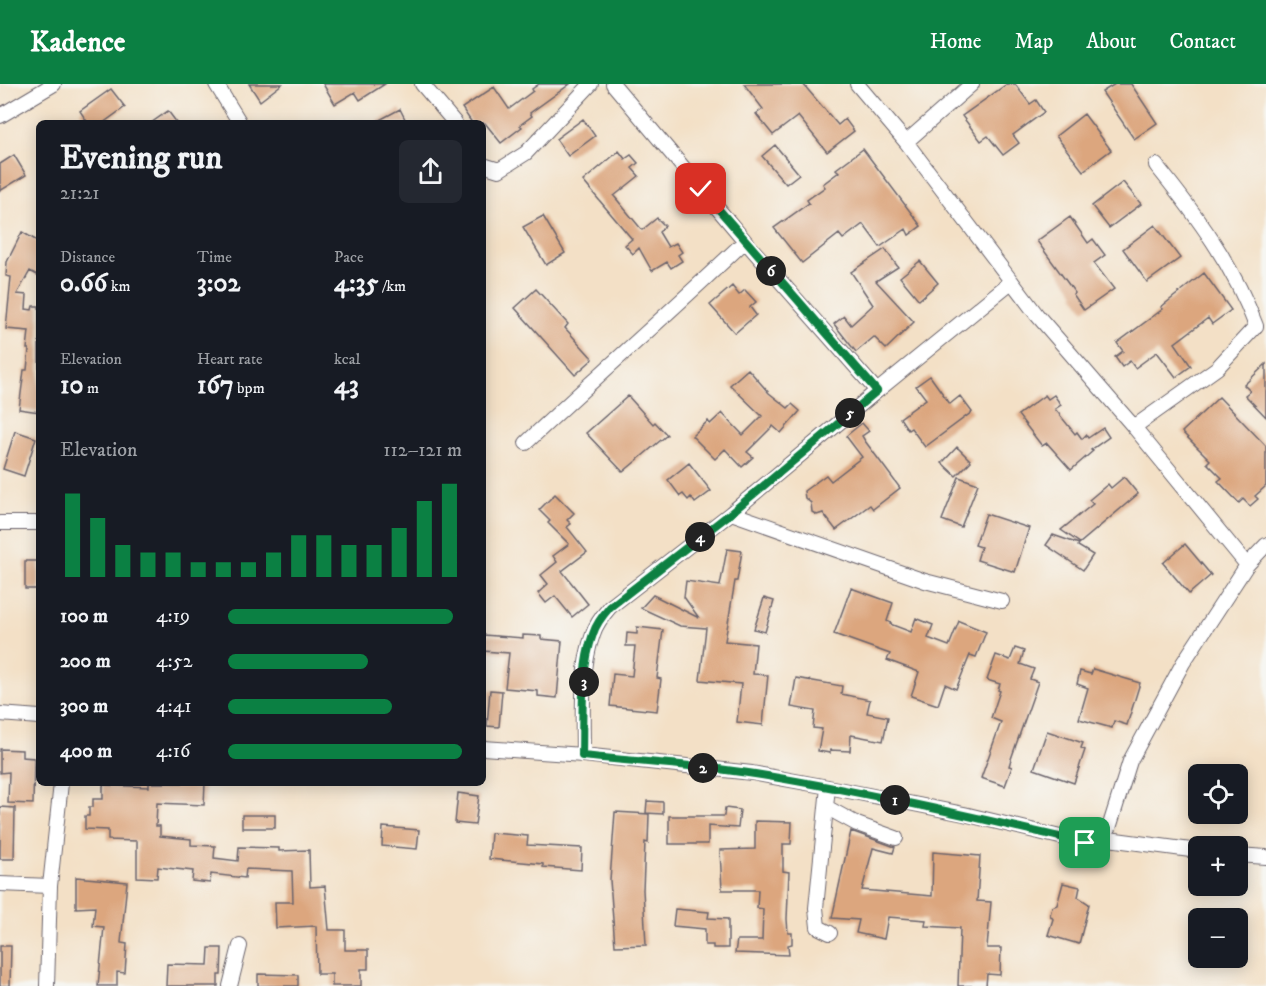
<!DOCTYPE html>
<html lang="en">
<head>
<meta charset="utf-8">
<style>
  :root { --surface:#171b24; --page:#242831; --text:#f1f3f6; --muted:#9ea1a6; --accent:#0b8043 }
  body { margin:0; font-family:"IM FELL DW Pica",serif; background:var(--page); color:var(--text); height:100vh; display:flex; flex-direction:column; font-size:22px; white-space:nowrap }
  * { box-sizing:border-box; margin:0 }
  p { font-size:20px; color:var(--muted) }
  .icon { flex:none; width:33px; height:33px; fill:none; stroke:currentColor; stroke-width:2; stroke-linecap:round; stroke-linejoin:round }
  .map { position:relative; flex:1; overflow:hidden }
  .details { position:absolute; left:36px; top:36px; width:450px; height:666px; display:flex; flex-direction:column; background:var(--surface); border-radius:9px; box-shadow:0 3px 15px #0003 }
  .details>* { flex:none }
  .tools { position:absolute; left:1188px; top:680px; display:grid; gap:12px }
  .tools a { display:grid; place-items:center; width:60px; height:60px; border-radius:9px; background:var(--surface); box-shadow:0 3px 15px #0003; font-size:30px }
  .pin { position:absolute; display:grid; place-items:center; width:51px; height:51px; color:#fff; margin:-26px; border-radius:12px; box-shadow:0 3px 9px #0006 }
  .km { position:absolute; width:30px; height:30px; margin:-15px; border-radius:50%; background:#222; color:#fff; font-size:16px; line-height:30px; text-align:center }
  .round { display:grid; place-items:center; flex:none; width:63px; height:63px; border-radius:9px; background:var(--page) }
  .overview { display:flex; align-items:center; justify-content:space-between; height:102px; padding:0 24px }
  h1 { font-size:33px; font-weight:700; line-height:45px }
  .stats { display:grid; grid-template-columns:repeat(3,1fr); gap:9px; height:102px; padding:6px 24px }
  .stats div { display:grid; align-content:center }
  .stats b { font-size:26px; font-weight:700 }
  .stats small { font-size:16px; font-weight:400 }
  .stats p { font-size:16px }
  .chart { height:168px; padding:12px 24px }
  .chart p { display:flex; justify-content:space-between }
  .chart svg { width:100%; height:108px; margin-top:6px; stroke:var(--accent); stroke-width:6 }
  ul { padding:0 24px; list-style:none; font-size:20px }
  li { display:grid; grid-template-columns:96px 72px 1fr; align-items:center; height:45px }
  li i { height:15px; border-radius:8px; background:var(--accent) }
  header { display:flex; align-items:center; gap:36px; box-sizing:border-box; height:84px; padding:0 30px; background:var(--accent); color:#fff }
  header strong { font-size:28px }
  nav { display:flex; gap:33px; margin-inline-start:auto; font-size:21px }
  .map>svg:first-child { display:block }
  .building { fill:#dca67e }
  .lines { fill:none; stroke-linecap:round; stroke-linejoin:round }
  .street-casing { stroke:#6b646c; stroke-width:16 }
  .street { stroke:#fff; stroke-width:14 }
  .route-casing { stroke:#fff; stroke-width:12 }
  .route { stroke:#0b8043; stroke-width:8 }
</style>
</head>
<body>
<header>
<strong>Kadence</strong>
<nav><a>Home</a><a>Map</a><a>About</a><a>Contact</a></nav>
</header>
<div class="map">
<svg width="1266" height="902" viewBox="0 0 1266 902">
  <rect width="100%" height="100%" fill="#f6f6f2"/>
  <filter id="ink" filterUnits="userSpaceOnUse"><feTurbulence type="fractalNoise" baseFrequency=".0167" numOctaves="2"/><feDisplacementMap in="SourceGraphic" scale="12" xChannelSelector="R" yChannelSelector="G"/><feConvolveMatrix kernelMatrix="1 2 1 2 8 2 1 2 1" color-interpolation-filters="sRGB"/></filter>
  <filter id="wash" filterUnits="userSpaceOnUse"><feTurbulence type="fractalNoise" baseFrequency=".008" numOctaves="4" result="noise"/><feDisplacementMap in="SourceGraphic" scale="24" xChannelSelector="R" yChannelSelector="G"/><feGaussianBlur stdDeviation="1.35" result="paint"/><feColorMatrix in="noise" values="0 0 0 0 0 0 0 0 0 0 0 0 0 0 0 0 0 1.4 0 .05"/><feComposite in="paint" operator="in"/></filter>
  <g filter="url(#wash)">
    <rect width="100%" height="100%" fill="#f3e0c6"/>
    <g id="blocks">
      <path class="building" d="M249,0H282L260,17Z
        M323,0H385L360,16L355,8L335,20Z
        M539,0H570L530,29L532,32L520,41L522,43L501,59L485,39H472L462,24L494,3L509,25L533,7L532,5Z
        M744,0H803L838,41L845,35L854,47L827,68L798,32L773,51L756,30L763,25Z
        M1007,0H1015L1030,20L1036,16L1044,28L1013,51L1019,59L1003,71L988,52L981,57L962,32Z
        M1115,0H1131L1157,39L1134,55L1102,8Z
        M111,5L125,23L103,39H88L80,27Z
        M400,25L407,39H374Z
        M168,27L177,39H151Z
        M1084,30L1111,66L1083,87L1056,52Z
        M583,35L595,52L568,72L556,55Z
        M775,61L799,90L786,100L762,72Z
        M863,65L921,142L909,151L906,145L880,163L863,140L843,155L839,150L802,179L774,144L809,119L807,116L825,103L823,100L839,88L836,85Z
        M619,67L625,75L631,71L638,79L632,84L639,92L614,112L642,146L657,134L665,142L659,148L668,163L676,159L682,168L678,171L682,177L671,184L667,178L652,187L639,164L633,170L625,161L632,155L583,97Z
        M14,71L26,91L0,107V80Z
        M1123,98L1141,120L1109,144L1092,122Z
        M543,132L565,169L546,181L523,143Z
        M1070,133L1088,159L1093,155L1105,171L1094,179L1114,205L1084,226L1073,210L1075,209L1037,157Z
        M1155,141L1180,174L1147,198L1123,165Z
        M22,148L39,158V192L30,187L17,210L27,211L26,225L32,226L33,222H39V328L19,325L24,286H27L29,265H27L29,247L6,245L11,193L6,192L7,178Z
        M885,165L898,183L876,197L914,238L886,265L874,253L856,268L834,240L844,232L851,241L873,221L851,188Z
        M920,177L938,199L919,216L900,193Z
        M1204,189L1231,226L1212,240L1208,234L1175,259L1191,282L1176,293L1157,268L1135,284L1130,277L1122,283L1115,273L1123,267L1117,259L1163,225L1161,223Z
        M732,202L739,211L745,206L756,218L750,223L756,231L735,249L710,221Z
        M536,205L568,240L565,244L593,275L575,291L515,224Z
        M1266,280V333L1245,311L1250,307L1244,301Z
        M748,285L769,309L788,324L792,320L800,327L781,349L773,342L747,368L753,373L742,383L725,365L715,375L692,352L708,337L710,340L722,329L743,351L762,332L730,301Z
        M930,292L950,320L960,312L972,328L925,363L911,344L908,346L900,334L926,315L916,302Z
        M1045,311L1048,315L1054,311L1061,321L1055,325L1075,350L1077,348L1082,355L1086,351L1088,354L1103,344L1109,353L1091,366L1093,367L1071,386L1047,359L1042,362L1018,331Z
        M628,312L653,340L655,338L667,351L623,388L586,349Z
        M1219,313L1266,362V402L1255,412L1258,415L1250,422L1243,415L1239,419L1218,397L1222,394L1207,379L1210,376L1182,348Z
        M862,339L869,347L862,352L865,357L900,404L873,425L870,421L836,446L823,429L817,431L812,428L811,419L805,414L804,407L826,391L831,397L862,373L846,352Z
        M15,347L36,354L24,392L3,385Z
        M957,363L971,377L956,392L942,379Z
        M689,379L711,407L695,419L691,413L688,416L683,410L680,412L668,396Z
        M959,393L978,400L961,443L942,436Z
        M1124,393L1138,410L1080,459L1061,446L1093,420L1089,416L1108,400L1111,404Z
        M555,410L574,429L567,436L571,440L567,443L587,468L562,487L588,520L572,533L555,512L546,519L538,509L548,500L541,491L557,478L553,472L569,460L548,439L550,437L539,426Z
        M986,430L1029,444L1015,488L977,476L981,463L975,461Z
        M1053,451L1079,460L1078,462L1093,471L1083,486L1046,461Z
        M1185,460L1211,491L1189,510L1163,479Z
        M727,465L742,467L737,497H735L725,557L756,560L753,590L768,591L763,641L737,638L741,600L700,596L706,544L680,542L641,524L653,511L699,534L684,513L686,497L720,502Z
        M25,477H39V505H25Z
        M851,504L893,519L887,537L891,539L890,540L911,548L916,534L933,541L928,554L949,562L959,537L986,548L976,573L970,571L956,605L945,600L938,621L911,612L919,588L887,576L890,570L834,550Z
        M764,514L774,517L765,548L754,545Z
        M637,543L663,546L657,594L661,595L657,627L610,622L613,590L632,592L635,562H626L627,549L637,550Z
        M483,551L523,554V551L541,552V555L562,557L557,614L538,612V607L505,604L509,569L483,567Z
        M1015,564L1024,567L1020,580L1034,585L1030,595L1038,598L1011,675L1009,682L1012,683L1005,702L981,694L1001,638L991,634L1000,607L998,606L1000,600L987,596L996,571L1010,576Z
        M1093,585L1140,599L1127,641L1114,637L1112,644L1079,635L1088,604L1077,600L1080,587L1091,590Z
        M796,594L842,602L841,610L870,616L867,629L888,633L883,657L851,651L850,667L830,666V669L818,667L822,645L813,644L815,627L791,623Z
        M490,606L502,607L499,643L487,642Z
        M1047,647L1083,659L1081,664L1085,666L1074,699L1034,685Z
        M0,665L22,666V673L34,674L33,720L8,719L9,688L0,689Z
        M149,699H205L204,721L157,719L156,742H160V752L191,755V761L215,762L214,774L238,777L239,763L279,764V767L309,766L310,803L325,802L329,846H345V866H368V885H361V902H332V890H317L316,842L276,844L275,818H293L292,787L246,785L245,794L211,790L210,799L192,797L193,787L158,783L157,794L137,793V757L108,756V746L85,745V732H89V723H93V715H103V701L149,703Z
        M458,709L479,712L475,741L455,739Z
        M647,717L663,718V730L646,729Z
        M0,723L15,724L14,775H0Z
        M725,724L740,726L738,744L708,742V760H669V732H724Z
        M615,728L649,730L648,759L645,758L643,806L646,861L615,862L610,796Z
        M242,731H275V744H242Z
        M755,737L792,738L791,760H783V787L789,788L787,835L788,849H792V860L788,861L789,871L735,869L737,856H762L763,825L757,824L758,806H722L720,766L755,765Z
        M383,743L419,746L417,765L382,762Z
        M851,747L895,763L893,769L873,764L862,806L932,812L933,768L980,772L977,817L991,818L987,864H1001L1000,891L987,890L986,902H958L960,844L925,842L926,836L888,833L884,855L856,849L859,836L832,834Z
        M491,749L528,752L527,761L582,764L581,786L543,783V780L489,775Z
        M76,793L127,798L121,859L127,860L125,889L117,888V902H98L104,843L93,842L95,823L76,824Z
        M1063,799L1080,803L1078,813L1089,820L1079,860L1048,851L1053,835L1050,831L1052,823L1057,821Z
        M675,825L709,828L708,834L728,835V864H713V861H705V845L673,842Z
        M0,862H11L10,902H0Z
        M209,864H222L221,891H218V902H166L167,880L208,881Z
        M258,890L298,891V902H258Z"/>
    </g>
  </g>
  <g filter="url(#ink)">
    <use href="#blocks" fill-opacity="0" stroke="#6b646c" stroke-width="1.5"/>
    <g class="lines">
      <defs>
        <path id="street" d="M216,0L240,39
          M422,0L455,39
          M613,0L745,157L877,307L1011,198
          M0,32L54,0
          M906,58L972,0
          M483,81L499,86L526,69L591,0
          M1134,343L1217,284L1256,242C1233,180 1197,132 1156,81
          M526,359C598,291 673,226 745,157
          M731,429L925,497L1002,517
          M0,439H39
          M1247,481L1266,461
          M0,630L39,633
          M483,664L583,671L752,689L828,703L964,730L1085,759L1094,758L1101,754L1109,744L1130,677L1183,579L1247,481L1134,343L1037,231L906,58L857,0
          M583,671C583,634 580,585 593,550C596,540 603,531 610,523L731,429L877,307
          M828,703L816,824L818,843L830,849
          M826,723L857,740L896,754
          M1101,754L1198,767
          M1238,771L1266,773
          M0,800L50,802
          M47,902L50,802L61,699
          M230,902L240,862"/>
      </defs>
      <use href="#street" class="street-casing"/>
      <use href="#street" class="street"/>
    </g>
  </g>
  <g class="lines" filter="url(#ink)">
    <defs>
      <path id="route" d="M701,105L877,307L731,429L610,523C603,531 596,540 593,550C580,585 583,634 582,672C640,678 698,681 755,690C866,708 976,733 1085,759"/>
    </defs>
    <use href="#route" class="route-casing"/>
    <use href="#route" class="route"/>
  </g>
</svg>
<div class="tools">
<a><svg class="icon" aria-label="locate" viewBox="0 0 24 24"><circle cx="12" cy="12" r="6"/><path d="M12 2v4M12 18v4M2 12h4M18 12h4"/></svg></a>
<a>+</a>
<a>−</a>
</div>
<div class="pin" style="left:1085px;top:759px;background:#1e9e55"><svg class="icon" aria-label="arrive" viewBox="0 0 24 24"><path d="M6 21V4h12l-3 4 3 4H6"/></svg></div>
<div class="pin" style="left:701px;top:105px;background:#d93025"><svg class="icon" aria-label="check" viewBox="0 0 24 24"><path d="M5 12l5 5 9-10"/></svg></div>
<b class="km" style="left:895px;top:716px">1</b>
<b class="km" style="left:703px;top:684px">2</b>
<b class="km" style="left:584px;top:598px">3</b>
<b class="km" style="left:700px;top:453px">4</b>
<b class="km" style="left:850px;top:329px">5</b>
<b class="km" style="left:771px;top:187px">6</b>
<section class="details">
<div class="overview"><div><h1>Evening run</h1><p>21:21</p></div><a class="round"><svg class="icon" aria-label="share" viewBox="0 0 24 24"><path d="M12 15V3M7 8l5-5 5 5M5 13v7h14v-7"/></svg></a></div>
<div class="stats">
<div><p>Distance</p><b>0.66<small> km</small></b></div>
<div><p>Time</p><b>3:02</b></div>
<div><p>Pace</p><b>4:35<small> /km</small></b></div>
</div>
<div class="stats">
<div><p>Elevation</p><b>10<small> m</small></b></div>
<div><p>Heart rate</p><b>167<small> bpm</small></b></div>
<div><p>kcal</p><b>43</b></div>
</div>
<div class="chart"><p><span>Elevation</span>112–121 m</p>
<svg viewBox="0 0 160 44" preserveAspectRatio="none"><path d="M5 44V10M15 44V20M25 44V31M35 44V34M45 44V34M55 44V38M65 44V38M75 44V38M85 44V34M95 44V27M105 44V27M115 44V31M125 44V31M135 44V24M145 44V13M155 44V6"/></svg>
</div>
<ul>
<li><b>100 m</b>4:19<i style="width:96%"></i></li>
<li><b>200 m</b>4:52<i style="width:60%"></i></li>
<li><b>300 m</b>4:41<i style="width:70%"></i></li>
<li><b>400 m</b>4:16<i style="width:100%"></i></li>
</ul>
</section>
</div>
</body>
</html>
